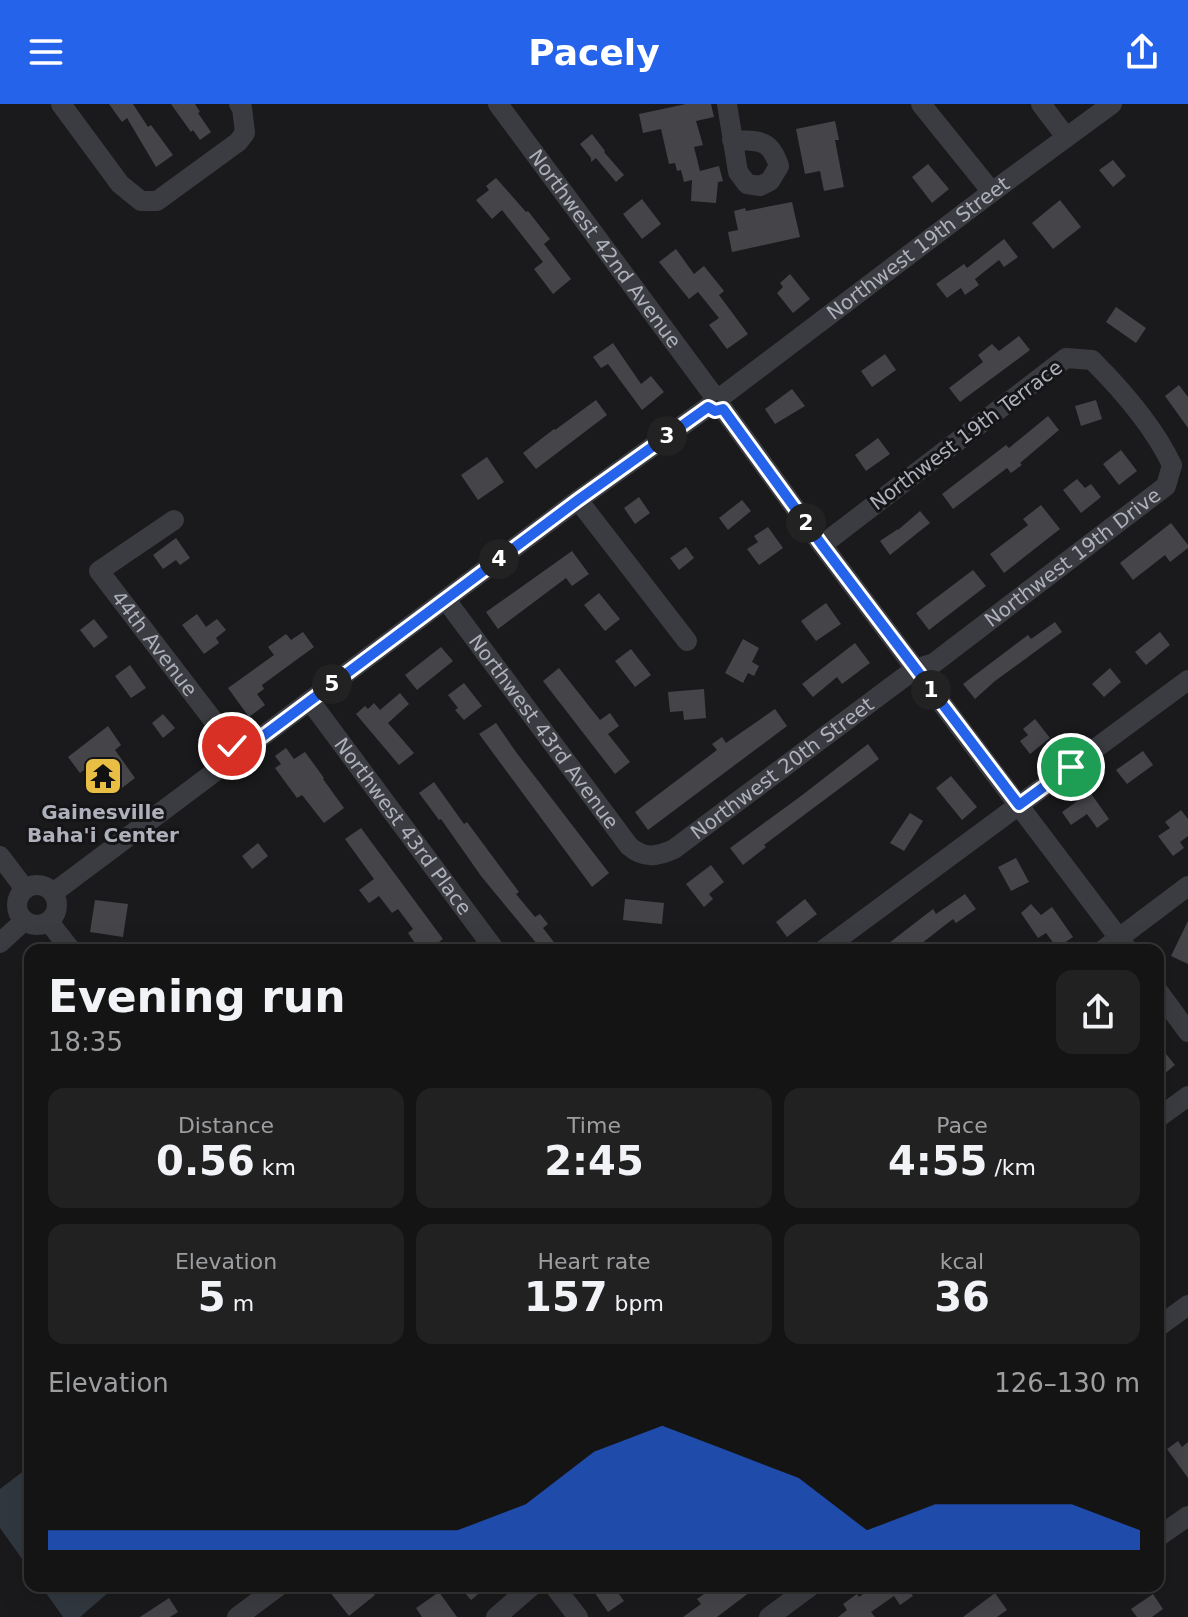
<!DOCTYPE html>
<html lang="en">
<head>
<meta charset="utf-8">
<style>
  :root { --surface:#141415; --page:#212122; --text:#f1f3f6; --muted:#9d9ea0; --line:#333334; --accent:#2563eb }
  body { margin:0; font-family:"DejaVu Sans",sans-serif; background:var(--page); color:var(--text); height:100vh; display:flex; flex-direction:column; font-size:30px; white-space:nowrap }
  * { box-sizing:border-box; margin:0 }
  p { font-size:26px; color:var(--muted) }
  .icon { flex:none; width:44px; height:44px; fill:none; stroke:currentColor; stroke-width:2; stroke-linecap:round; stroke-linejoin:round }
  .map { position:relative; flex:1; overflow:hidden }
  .details { position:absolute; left:24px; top:840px; width:1140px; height:648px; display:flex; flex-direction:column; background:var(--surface); border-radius:16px; box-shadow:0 8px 32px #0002,0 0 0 2px var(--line) }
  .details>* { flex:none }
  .pin { position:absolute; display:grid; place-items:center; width:68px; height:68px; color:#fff; margin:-34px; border:4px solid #fff; border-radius:50%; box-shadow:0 2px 8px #0007 }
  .km { position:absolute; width:40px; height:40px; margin:-20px; border-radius:50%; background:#222; color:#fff; font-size:22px; line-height:40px; text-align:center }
  .round { display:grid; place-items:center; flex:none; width:84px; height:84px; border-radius:16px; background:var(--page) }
  .overview { display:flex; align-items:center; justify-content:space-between; height:136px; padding:0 24px }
  h1 { font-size:44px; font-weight:700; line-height:60px }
  .metrics { display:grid; grid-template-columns:repeat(3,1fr); gap:12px; height:136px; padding:8px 24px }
  .metrics div { display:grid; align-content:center; border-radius:16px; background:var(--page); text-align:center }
  .metrics b { font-size:40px; font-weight:700 }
  .metrics small { font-size:22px; font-weight:400 }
  .metrics p { font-size:22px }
  .chart { height:224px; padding:16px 24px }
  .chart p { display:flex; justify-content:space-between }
  .chart svg { width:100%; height:144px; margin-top:8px; fill:var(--accent); opacity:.7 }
  header { display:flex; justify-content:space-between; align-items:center; height:104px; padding:0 24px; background:var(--accent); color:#fff; font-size:36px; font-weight:700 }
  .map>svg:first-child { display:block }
  .water { fill:#313840 }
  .building { fill:#454549 }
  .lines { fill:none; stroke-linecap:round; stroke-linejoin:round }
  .minor { stroke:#3b3c41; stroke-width:20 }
  .route-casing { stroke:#fff; stroke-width:16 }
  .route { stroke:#2563eb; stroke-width:10 }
  .labels { text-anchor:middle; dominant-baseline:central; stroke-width:6; stroke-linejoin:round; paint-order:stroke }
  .street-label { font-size:20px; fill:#aeb1bb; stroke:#151517 }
  .poi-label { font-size:20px; font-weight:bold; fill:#aeb1bb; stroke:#151517 }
</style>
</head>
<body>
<header><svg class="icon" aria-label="menu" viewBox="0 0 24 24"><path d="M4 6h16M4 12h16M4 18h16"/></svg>Pacely<svg class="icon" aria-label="share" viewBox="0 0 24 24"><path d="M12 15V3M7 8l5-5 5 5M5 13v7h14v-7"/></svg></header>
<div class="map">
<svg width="1188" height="1513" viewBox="0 0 1188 1513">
  <rect width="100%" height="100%" fill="#1a1a1c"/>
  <path class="water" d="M30,1362V1466L0,1424V1385Z
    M41,1482H116L80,1513H63Z"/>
  <path class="building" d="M109,0H133L148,23L151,21L173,51L156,63L127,14L122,18Z
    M171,0H195L200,8L198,9L211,28L200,36L193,26L191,28Z
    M686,0H711L714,13L696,17L703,41L694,43L700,67L719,62L723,77L718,78L716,99L691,97L692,76L684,78L681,66L677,67L675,59L669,60L661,25L643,29L639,10Z
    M835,17L839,36H835L844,83L824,87L820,67L805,70L796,25Z
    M592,30L605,47L604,48L624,71L616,78L596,54L591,58V54L580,40Z
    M1113,56L1126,72L1113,83L1099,66Z
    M928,60L949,85L932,99L912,73Z
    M496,74L526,108L528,107L550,135L544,140L571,175L553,190L534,165L543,158L502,106L492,115L476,96L489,86L486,82Z
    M642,95L661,120L642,135L623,110Z
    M1060,96L1081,123L1053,145L1032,119Z
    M792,98L800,133L732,148L728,128L738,126L734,107L745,104L746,107Z
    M1004,135L1018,153L1004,163L999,156L975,175L979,181L965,191L961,184L947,194L936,180L964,160L967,164Z
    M676,145L694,170L704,162L724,187L719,191L748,230L727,245L709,221L719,214L698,188L689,195L659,158Z
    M790,170L810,195L793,209L777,189L783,183L780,179Z
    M1116,203L1146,224L1136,239L1106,218Z
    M1019,232L1030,246L960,298L949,284L983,258L978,251L992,240L999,247Z
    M613,239L641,280L651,272L664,288L642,306L608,260L601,264L593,253Z
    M885,250L896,266L872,283L861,267Z
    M1179,281L1188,293V324L1165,292Z
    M792,285L805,302L775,320L765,305Z
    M596,296L607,311L536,365L523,349L554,325L555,326Z
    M1096,296L1102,315L1081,322L1075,302Z
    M1048,312L1059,326L1020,359L1022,361L1011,369L1007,364L953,405L942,390L1006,341L1009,344Z
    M878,334L890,350L866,367L855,351Z
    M1121,346L1137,367L1119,381L1103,360Z
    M487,353L504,378L478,396L461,371Z
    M1077,375L1085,384L1091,380L1101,393L1081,409L1063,386Z
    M639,393L650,409L635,420L624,404Z
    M742,396L751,407L728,426L719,414Z
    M1041,401L1060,425L1004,469L990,450L1028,421L1023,415Z
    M920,407L930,419L890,451L880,437L898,425V426Z
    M1171,419L1188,441V444L1170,458L1165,451L1133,476L1120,459Z
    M768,423L783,444L759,461L747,445L758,438L754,432Z
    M176,434L190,454L180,461L176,456L163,465L153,451Z
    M686,443L694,454L679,466L670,454Z
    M572,447L589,470L572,482L566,474L498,525L486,508Z
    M973,466L986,482L929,526L916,509Z
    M599,489L620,515L605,527L584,501Z
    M826,499L841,520L816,537L801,517Z
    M197,510L206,523L217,515L226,526L216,534L219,539L204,550L182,521Z
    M94,515L108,533L94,544L80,526Z
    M1055,518L1062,528L995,577L975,595L963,580L1028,531L1031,535Z
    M303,528L314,543L262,581L264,585L257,590L265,601L249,613L228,584L274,551L268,543L286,530L291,536Z
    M1160,528L1170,541L1146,561L1135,548Z
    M743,535L759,544L752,558L759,562L754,572L748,569L743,579L725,569Z
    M855,539L870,559L842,580L837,573L813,593L802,580Z
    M441,543L453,557L417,586L405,571Z
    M631,545L651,571L635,583L615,557Z
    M130,561L146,584L131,594L115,572Z
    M559,564L600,616L610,609L619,622L608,630L630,658L615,670L543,577Z
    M1110,564L1121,578L1104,593L1092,580Z
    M464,579L482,602L464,616L455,606L458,604L448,591Z
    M704,585L706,614L684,616L683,607L670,608L668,588Z
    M400,589L409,600L388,619L414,649L399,661L356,610L365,602L368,605L374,599L380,606Z
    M775,605L787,622L648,726L635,708L717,646L712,640L722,633L726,639Z
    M163,610L175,624L163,634L152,619Z
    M1035,615L1050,634L1030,650L1020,637L1028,631L1023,625Z
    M496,619L516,648L609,769L592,783L479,630Z
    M108,622L121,641L115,646L135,674L122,684L106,662L100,666L94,659L80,669L68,653Z
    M868,640L879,655L764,741L766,743L743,761L730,744L801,692Z
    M286,644L294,655L305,648L324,674L323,675L344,704L324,719L302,691L297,694L275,664L281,660L275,652Z
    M1143,647L1153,661L1127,680L1116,666Z
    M951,672L977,703L962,716L936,684Z
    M434,678L464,720L467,718L519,788L516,790L535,813L540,810L548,820L543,824L560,846H542L481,772L441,715L439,716L419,689Z
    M1090,688L1109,715L1097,724L1087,710L1071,721L1062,708Z
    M1181,706L1188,715V732L1180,738L1184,744L1173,752L1158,732L1170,724L1165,718Z
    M910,709L923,717L904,747L890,739Z
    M361,724L443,835L428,846L421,839L417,842L408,829L413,825L398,805L392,809L379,792L369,799L359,786L374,775L345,735Z
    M258,739L268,752L252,765L242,752Z
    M1016,754L1029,778L1011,787L998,763Z
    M711,761L724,778L709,790L713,795L704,803L686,780Z
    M965,790L976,805L956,819L953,815L913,846H880L933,805L936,810Z
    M625,795L664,799L662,820L623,816Z
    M805,795L817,810L787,833L776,818Z
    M95,796L128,800L123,833L90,828Z
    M1031,800L1041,811L1052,803L1073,833L1057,844L1046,829L1038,834L1021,809Z
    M1188,817V860L1171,852Z
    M1158,940L1175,961L1158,975Z
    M1178,1337L1182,1343L1188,1338V1374L1167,1345Z
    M325,1482H368L375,1491L349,1512Z
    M459,1482H488L471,1496Z
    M590,1482H613L624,1497L608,1508Z
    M715,1482H758L717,1513H683L701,1500L697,1495Z
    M875,1482H907L906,1483L913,1492L900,1501L894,1492L871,1508L875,1513H838L847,1506L843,1500L857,1490L859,1493Z
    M439,1488L457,1513H422L416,1504Z
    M995,1489L1007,1506L997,1513H963Z
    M1153,1490L1163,1505L1152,1513H1137L1131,1505Z
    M169,1494L178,1508L170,1513H140Z"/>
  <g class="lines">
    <g class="minor">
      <path d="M61,0L120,80L141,97H157L238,38L245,29L242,4L239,0"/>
      <path id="s1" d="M498,0L711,288"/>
      <path d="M727,0L738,68L747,80L760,82L770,77L779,62C770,34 758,37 732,36"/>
      <path d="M921,0L992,88"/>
      <path d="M1041,0L1066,33"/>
      <path id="s2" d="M725,290L992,88L1112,0"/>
      <path d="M723,305L822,441L1128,846"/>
      <path d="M578,396L687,537"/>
      <path id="s3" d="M174,416L99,467L239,650"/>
      <path id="s4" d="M446,496L629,742C644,755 657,753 674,745L915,565L934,559L1166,382L1172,361C1154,323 1122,286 1092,256L1066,254L822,441"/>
      <path id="s5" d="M310,597L495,846"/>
      <path d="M0,752L25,785"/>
      <circle cx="37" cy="801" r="20"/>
      <path d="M53,789L578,396L708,303"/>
      <path d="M49,818L71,846"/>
      <path d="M0,839L24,817"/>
      <path d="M823,846L1188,576"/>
      <path d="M1103,846L1188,782"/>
      <path d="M1158,887L1188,928"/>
      <path d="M1158,1014L1188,992"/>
      <path d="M1158,1223L1188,1201"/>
      <path d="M1158,1433L1188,1412"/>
      <path d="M554,1482L578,1513"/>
      <path d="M237,1513L279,1482"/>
      <path d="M496,1513L532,1482"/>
      <path d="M769,1513L811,1482"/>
    </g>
  </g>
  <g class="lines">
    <defs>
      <path id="route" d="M232,642L239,650L578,396L708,303L715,307L723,305L822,441L1019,701L1071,663"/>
    </defs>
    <use href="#route" class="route-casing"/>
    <use href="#route" class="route"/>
  </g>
  <defs>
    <symbol id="temple-square" viewBox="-11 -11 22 22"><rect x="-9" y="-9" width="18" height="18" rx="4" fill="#e9be45" stroke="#151517"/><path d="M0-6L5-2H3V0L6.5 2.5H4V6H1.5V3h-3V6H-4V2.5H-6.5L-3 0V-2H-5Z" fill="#111"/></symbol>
  </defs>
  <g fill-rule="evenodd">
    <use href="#temple-square" x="81" y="650" width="44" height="44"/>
  </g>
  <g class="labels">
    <g class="street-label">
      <text stroke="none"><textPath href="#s1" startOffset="180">Northwest 42nd Avenue</textPath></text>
      <text stroke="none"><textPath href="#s2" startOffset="242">Northwest 19th Street</textPath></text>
      <text transform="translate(966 331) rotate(-37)">Northwest 19th Terrace</text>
      <text stroke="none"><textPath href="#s4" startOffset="850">Northwest 19th Drive</textPath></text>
      <text stroke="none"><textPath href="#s3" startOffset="182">44th Avenue</textPath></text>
      <text stroke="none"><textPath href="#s4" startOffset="164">Northwest 43rd Avenue</textPath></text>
      <text stroke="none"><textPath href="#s4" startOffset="490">Northwest 20th Street</textPath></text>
      <text stroke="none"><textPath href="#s5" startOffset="156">Northwest 43rd Place</textPath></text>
    </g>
    <g class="poi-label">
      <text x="103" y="708">Gainesville<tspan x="103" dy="23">Baha'i Center</tspan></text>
    </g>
  </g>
</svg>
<div class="pin" style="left:1071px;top:663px;background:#1e9e55"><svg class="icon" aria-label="arrive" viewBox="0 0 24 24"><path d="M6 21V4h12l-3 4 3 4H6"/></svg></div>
<div class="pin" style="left:232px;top:642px;background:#d93025"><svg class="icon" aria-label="check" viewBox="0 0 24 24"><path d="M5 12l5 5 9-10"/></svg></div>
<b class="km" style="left:931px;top:586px">1</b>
<b class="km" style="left:806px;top:419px">2</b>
<b class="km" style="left:667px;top:332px">3</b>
<b class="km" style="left:499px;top:455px">4</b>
<b class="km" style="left:332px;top:580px">5</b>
<section class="details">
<div class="overview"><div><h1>Evening run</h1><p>18:35</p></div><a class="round"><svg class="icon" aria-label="share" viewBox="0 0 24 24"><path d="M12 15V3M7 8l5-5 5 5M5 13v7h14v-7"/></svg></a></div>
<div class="metrics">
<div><p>Distance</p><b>0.56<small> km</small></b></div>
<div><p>Time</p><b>2:45</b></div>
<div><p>Pace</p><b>4:55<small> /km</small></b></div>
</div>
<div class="metrics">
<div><p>Elevation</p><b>5<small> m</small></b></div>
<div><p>Heart rate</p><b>157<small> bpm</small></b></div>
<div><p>kcal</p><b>36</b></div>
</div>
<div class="chart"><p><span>Elevation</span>126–130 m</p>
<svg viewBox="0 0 160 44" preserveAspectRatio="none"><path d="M0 44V38L10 38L20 38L30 38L40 38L50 38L60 38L70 30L80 14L90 6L100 14L110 22L120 38L130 30L140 30L150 30L160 38V44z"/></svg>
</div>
</section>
</div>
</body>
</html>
